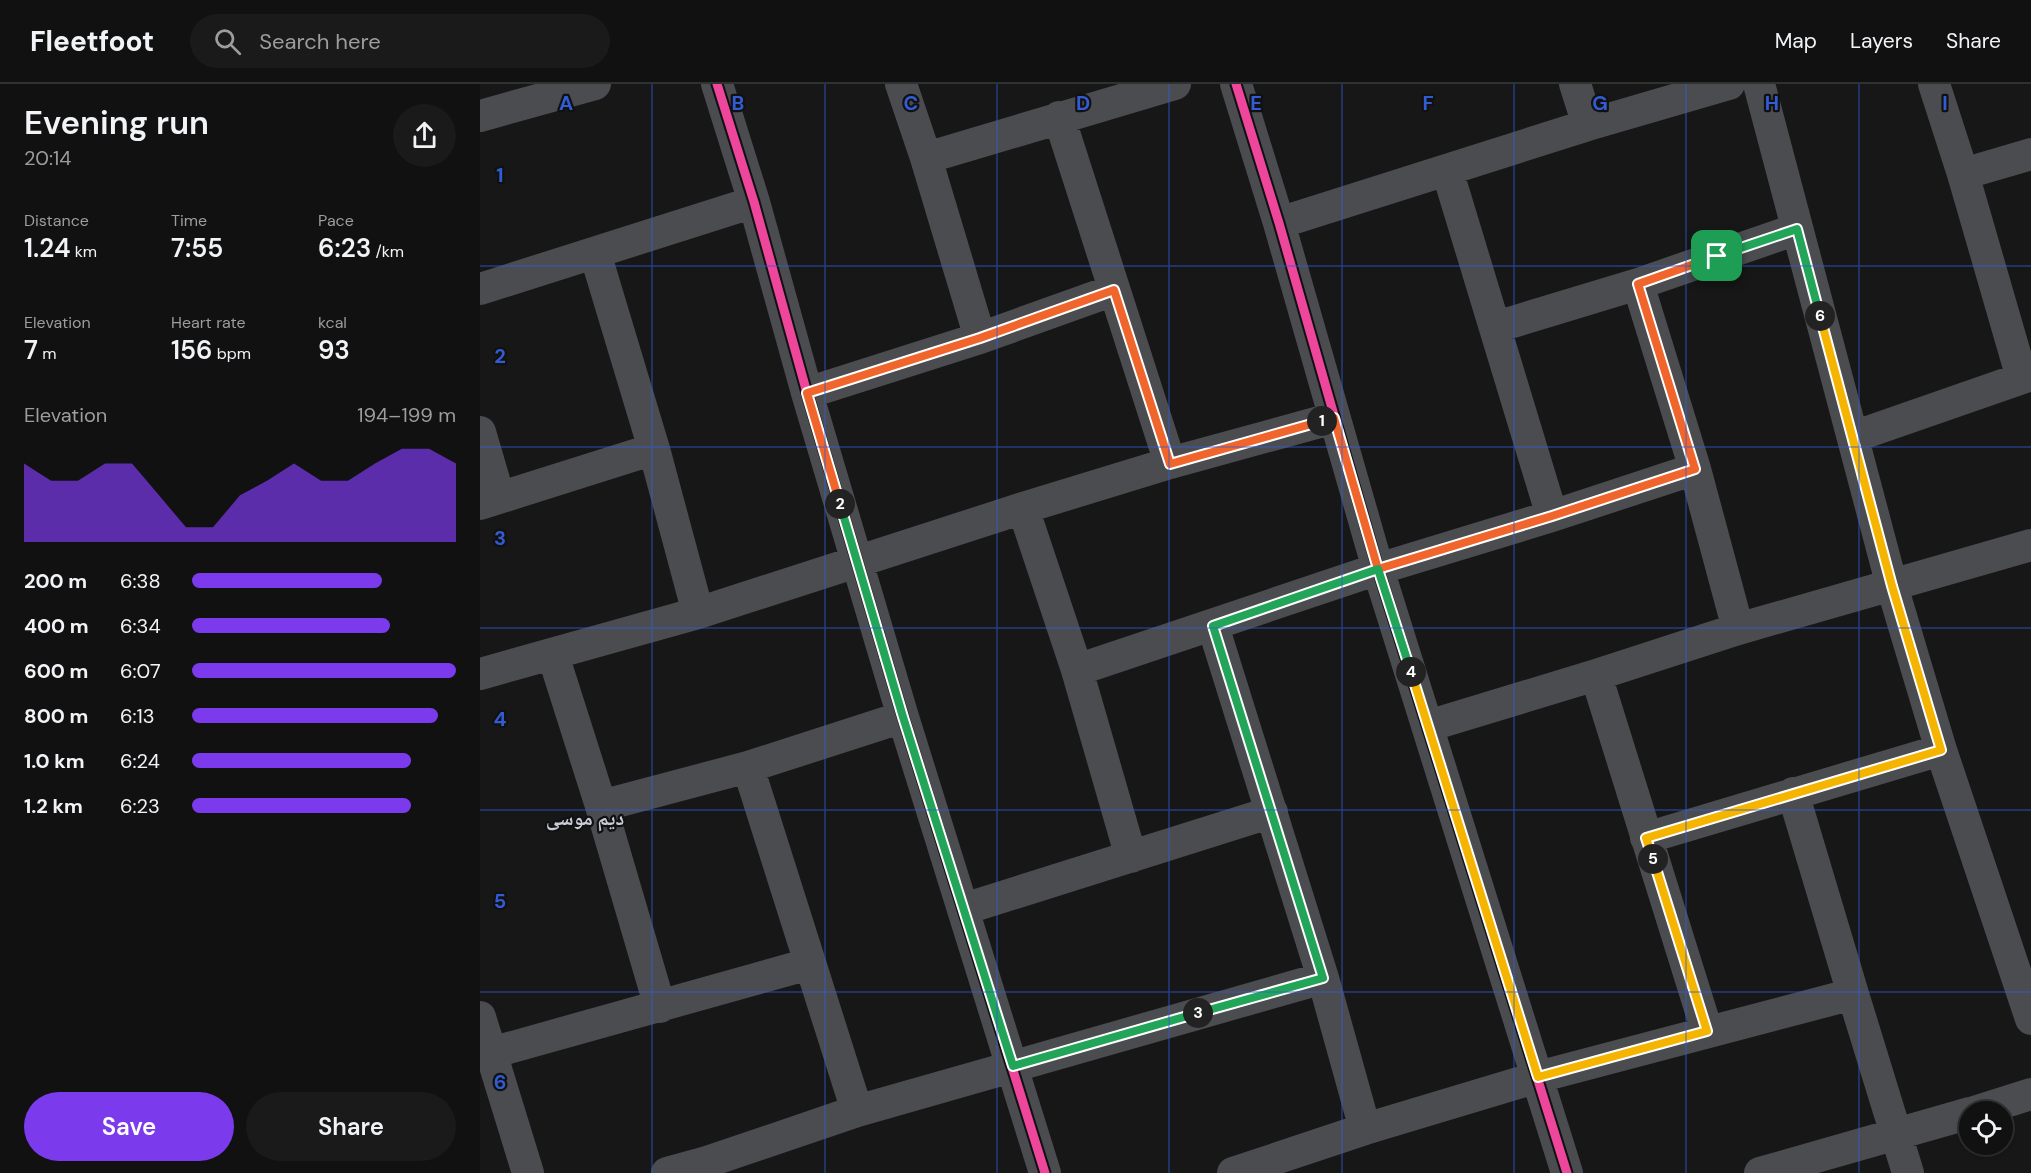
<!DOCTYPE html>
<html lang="en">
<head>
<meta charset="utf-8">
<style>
  :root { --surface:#111; --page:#1a1a1a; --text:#f1f3f6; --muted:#9c9d9f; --line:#303131; --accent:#7c3aed }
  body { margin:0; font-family:"DM Sans","Noto Naskh Arabic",sans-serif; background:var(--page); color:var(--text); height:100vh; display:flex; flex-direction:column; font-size:22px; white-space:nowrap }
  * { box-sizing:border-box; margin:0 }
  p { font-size:20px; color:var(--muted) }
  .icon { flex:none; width:33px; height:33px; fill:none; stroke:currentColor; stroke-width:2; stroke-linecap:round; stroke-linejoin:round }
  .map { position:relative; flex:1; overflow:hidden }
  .side { display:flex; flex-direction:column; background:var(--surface); width:480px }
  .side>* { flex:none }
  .controls { position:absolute; left:1479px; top:1017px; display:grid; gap:12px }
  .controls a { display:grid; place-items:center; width:54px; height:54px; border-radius:50%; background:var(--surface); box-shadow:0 2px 4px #0004,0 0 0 2px var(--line); font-size:30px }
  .pin { position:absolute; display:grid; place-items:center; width:51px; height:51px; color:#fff; margin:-26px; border-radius:12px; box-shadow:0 3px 9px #0006 }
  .km { position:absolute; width:30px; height:30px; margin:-15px; border-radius:50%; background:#222; color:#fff; font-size:16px; line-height:30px; text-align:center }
  .round { display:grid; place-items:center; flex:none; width:63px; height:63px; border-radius:32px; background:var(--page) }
  .summary { display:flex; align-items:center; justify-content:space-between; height:102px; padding:0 24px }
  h1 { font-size:33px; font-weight:600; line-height:45px }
  .metrics { display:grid; grid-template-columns:repeat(3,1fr); gap:9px; height:102px; padding:6px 24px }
  .metrics div { display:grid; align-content:center }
  .metrics b { font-size:26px; font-weight:600 }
  .metrics small { font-size:16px; font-weight:400 }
  .metrics p { font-size:16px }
  .chart { height:168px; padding:12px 24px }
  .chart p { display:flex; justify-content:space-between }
  .chart svg { width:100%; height:108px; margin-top:6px; fill:var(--accent); opacity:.7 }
  .primary-button { display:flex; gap:12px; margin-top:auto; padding:12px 24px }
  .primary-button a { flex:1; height:69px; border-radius:36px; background:var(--accent); color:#fff; font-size:24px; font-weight:600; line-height:69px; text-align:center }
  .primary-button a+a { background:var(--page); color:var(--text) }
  ul { padding:0 24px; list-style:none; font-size:20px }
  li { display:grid; grid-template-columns:96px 72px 1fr; align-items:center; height:45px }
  li i { height:15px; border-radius:8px; background:var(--accent) }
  header { display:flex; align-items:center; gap:36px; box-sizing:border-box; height:84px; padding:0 30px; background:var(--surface); border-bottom:2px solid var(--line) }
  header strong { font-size:28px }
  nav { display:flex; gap:33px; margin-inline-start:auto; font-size:21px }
  .search { width:420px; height:54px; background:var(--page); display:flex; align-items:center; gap:15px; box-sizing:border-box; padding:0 21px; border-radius:33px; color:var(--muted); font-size:22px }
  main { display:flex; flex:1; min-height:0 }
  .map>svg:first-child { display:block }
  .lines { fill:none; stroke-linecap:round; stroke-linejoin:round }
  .minor { stroke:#4b4c50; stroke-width:32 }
  .cycleway-casing { stroke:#111113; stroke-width:13 }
  .cycleway { stroke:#ed469a; stroke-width:9 }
  .split-1-casing { stroke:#fff; stroke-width:12 }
  .split-2-casing { stroke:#fff; stroke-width:12 }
  .split-3-casing { stroke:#fff; stroke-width:12 }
  .split-4-casing { stroke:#fff; stroke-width:12 }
  .split-5-casing { stroke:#fff; stroke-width:12 }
  .split-6-casing { stroke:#fff; stroke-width:12 }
  .split-7-casing { stroke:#fff; stroke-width:12 }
  .split-1 { stroke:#f0652b; stroke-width:8 }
  .split-2 { stroke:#f0652b; stroke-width:8 }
  .split-3 { stroke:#22a559; stroke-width:8 }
  .split-4 { stroke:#22a559; stroke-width:8 }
  .split-5 { stroke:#f5b400; stroke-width:8 }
  .split-6 { stroke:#f5b400; stroke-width:8 }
  .split-7 { stroke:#22a559; stroke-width:8 }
  .grid { fill:none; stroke:#325cd3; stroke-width:1.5; stroke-opacity:0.55 }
  .labels { text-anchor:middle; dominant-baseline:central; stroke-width:4.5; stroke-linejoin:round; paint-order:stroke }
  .quarter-label { font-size:20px; font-weight:bold; fill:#c9ccd4; stroke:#111113 }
  .grid-label { font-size:20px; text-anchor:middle; font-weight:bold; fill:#325cd3; stroke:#111113; stroke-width:4.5; stroke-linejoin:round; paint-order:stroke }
</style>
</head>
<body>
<header>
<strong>Fleetfoot</strong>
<div class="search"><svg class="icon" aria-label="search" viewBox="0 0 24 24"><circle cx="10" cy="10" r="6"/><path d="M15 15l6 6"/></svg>Search here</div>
<nav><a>Map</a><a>Layers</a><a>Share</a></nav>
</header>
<main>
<section class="side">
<div class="summary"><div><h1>Evening run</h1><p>20:14</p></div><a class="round"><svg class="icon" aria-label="share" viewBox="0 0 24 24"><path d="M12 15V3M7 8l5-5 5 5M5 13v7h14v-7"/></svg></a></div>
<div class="metrics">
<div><p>Distance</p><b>1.24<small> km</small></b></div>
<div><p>Time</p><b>7:55</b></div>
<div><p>Pace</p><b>6:23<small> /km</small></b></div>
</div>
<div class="metrics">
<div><p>Elevation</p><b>7<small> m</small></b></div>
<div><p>Heart rate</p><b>156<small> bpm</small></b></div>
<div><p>kcal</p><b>93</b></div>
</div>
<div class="chart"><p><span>Elevation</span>194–199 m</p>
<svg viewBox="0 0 160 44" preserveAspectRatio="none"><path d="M0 44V12L10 19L20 19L30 12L40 12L50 25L60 38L70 38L80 25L90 19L100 12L110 19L120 19L130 12L140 6L150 6L160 12V44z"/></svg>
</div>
<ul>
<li><b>200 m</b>6:38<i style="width:72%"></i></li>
<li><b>400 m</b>6:34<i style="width:75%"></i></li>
<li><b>600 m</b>6:07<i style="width:100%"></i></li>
<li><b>800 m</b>6:13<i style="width:93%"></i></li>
<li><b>1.0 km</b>6:24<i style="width:83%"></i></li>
<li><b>1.2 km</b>6:23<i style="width:83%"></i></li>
</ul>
<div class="primary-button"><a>Save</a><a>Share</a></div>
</section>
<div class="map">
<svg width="1551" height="1089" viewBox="0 0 1551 1089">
  <rect width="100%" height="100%" fill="#171717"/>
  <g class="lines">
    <path class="minor" d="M237,0L274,118L327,309L423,633L565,1089
      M421,0L446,74L500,254
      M756,0L799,139L898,485L1087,1089
      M1095,0L1108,41
      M1279,0L1412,502L1461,666L1551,935
      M1454,0L1483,90L1542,294
      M0,32L115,0
      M579,33L690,379
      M446,74L695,0
      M967,86L1072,432
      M1483,90L1551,70
      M799,139L1108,41L1249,0
      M115,169L174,365L218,529
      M1158,200L1215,385L1258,545
      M0,205L274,118
      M1016,243L1158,200L1317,145
      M327,309L500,254L634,206
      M0,348L19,413
      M1373,353L1551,291
      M0,420L174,365
      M543,424L597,586L651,773
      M733,542L843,894L885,1045
      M73,571L121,722L180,923
      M597,586L898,485L1072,432L1215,385
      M0,590L218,529L543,424L690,379L854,334
      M1116,591L1227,947
      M948,642L1116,591L1258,545L1551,461
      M268,683L377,1027
      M1313,709L1373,910L1428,1089
      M121,722L268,683L423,633
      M1166,754L1461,666
      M484,825L792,728
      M0,933L48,1089
      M11,969L329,880
      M1494,1028L1551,1010
      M187,1089L227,1078L377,1027L843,894
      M753,1089L885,1045L1058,993L1373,910
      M1280,1089L1490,1029"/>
    <defs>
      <path id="cycleway" d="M237,0L274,118L327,309L423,633L565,1089
        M756,0L799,139L898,485L1087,1089"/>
    </defs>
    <use href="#cycleway" class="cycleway-casing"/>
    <use href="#cycleway" class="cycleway"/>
  </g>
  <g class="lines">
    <defs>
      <path id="split-1" d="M842,337L854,334L898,485L1072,432L1215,385L1158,200L1237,172"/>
      <path id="split-2" d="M360,420L327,309L500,254L634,206L690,380L842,337"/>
      <path id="split-3" d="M360,420L423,633L533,982L718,929"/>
      <path id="split-4" d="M718,929L843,894L733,542L898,485L931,588"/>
      <path id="split-5" d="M931,588L1058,993L1227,947L1173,775"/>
      <path id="split-6" d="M1173,775L1166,754L1461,666L1412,502L1340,232"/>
      <path id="split-7" d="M1237,172L1317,145L1340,232"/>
    </defs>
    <use href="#split-1" class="split-1-casing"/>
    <use href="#split-2" class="split-2-casing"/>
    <use href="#split-3" class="split-3-casing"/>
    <use href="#split-4" class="split-4-casing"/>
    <use href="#split-5" class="split-5-casing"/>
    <use href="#split-6" class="split-6-casing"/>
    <use href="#split-7" class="split-7-casing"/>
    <use href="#split-1" class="split-1"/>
    <use href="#split-2" class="split-2"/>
    <use href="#split-3" class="split-3"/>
    <use href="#split-4" class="split-4"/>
    <use href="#split-5" class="split-5"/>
    <use href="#split-6" class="split-6"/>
    <use href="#split-7" class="split-7"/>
  </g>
  <path class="grid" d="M172,0V1089M345,0V1089M517,0V1089M689,0V1089M862,0V1089M1034,0V1089M1206,0V1089M1379,0V1089M0,182H1551M0,363H1551M0,544H1551M0,726H1551M0,908H1551"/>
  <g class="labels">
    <g class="quarter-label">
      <text x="105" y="734">ديم موسى</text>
    </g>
  </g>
  <g class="grid-label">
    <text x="86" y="26">A</text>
    <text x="258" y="26">B</text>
    <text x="431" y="26">C</text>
    <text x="603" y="26">D</text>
    <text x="776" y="26">E</text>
    <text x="948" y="26">F</text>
    <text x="1120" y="26">G</text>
    <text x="1292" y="26">H</text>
    <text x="1465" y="26">I</text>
    <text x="20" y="98">1</text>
    <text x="20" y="279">2</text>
    <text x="20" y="461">3</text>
    <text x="20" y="642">4</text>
    <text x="20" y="824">5</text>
    <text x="20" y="1005">6</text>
  </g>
</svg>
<div class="controls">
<a><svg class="icon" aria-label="locate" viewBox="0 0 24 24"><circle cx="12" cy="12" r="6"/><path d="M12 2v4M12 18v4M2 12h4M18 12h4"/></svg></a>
</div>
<div class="pin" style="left:1237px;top:172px;background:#1e9e55"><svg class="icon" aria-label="arrive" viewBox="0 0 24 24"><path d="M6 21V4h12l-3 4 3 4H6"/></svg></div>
<b class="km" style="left:842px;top:337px">1</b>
<b class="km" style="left:360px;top:420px">2</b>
<b class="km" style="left:718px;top:929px">3</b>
<b class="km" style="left:931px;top:588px">4</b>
<b class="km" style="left:1173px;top:775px">5</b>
<b class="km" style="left:1340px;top:232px">6</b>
</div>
</main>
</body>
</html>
